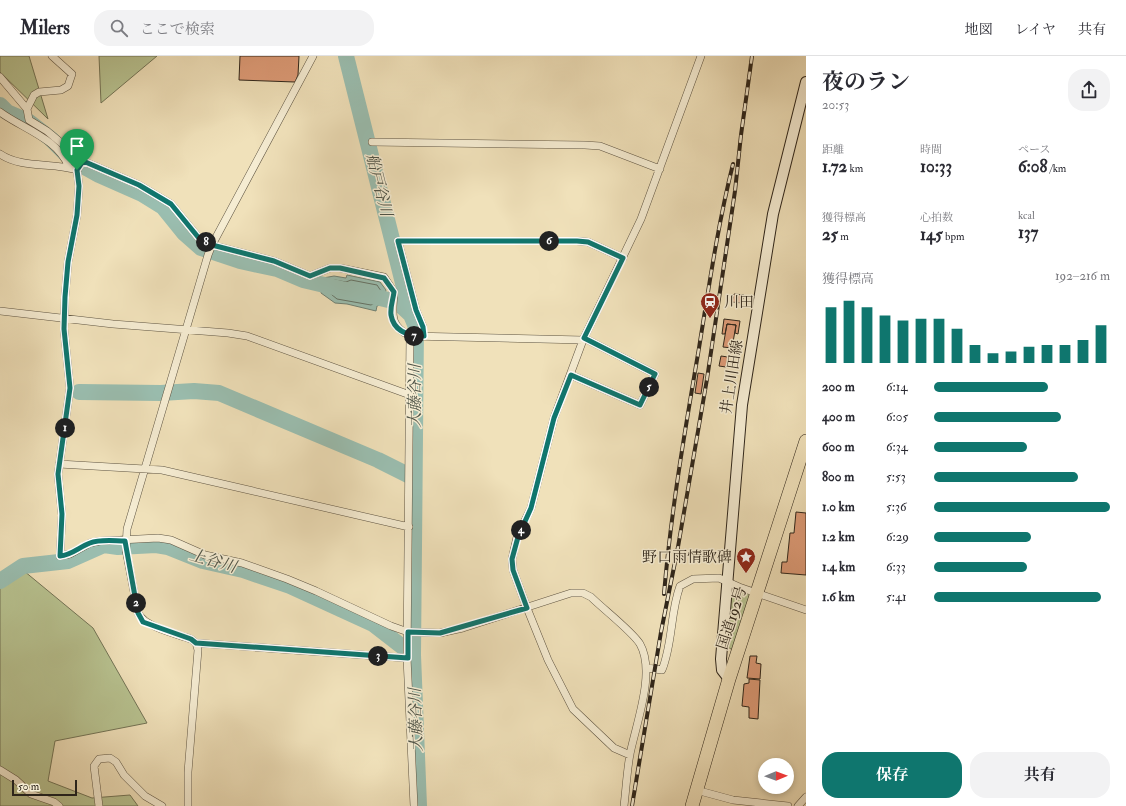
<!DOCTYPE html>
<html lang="ja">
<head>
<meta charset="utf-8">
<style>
  :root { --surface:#fff; --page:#f2f2f3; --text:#2b2b33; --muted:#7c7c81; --line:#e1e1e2; --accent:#0f766e }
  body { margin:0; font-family:"IM FELL Double Pica","Noto Serif JP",serif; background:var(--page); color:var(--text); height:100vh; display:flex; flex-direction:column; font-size:15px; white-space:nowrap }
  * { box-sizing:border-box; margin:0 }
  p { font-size:13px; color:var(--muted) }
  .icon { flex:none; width:22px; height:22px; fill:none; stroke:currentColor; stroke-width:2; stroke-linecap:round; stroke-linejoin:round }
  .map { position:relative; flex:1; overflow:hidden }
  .side { display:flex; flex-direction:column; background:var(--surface); width:320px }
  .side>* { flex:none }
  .needle { width:26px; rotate:89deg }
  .fabs { position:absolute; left:758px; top:702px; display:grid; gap:8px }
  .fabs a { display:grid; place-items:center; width:36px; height:36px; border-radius:50%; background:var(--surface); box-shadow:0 2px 6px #0003; font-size:20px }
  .scale { position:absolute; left:12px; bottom:10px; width:65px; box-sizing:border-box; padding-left:4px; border:2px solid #2e251a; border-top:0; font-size:11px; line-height:14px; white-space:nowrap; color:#2e251a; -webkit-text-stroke:3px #f5ecd2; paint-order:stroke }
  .pin { position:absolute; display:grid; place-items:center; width:34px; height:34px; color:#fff; margin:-41px -17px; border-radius:50% 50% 50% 0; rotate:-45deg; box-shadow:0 0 4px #0007 }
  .pin .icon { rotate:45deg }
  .km { position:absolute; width:20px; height:20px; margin:-10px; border-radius:50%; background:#222; color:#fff; font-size:11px; line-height:20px; text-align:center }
  .round { display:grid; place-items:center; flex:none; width:42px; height:42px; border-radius:16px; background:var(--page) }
  .headline { display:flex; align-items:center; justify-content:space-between; height:68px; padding:0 16px }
  h1 { font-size:22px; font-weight:700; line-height:30px }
  .metrics { display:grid; grid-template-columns:repeat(3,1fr); gap:6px; height:68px; padding:4px 16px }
  .metrics div { display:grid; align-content:center }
  .metrics b { font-size:17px; font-weight:700 }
  .metrics small { font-size:11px; font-weight:400 }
  .metrics p { font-size:11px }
  .chart { height:112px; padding:8px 16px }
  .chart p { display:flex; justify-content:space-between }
  .chart svg { width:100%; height:72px; margin-top:4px; stroke:var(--accent); stroke-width:6 }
  .cta { display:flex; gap:8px; margin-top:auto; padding:8px 16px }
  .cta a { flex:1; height:46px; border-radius:16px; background:var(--accent); color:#fff; font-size:16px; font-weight:700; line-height:46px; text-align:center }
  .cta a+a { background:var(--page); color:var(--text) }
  ul { padding:0 16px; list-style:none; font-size:13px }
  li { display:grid; grid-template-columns:64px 48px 1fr; align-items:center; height:30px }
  li i { height:10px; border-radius:5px; background:var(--accent) }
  header { display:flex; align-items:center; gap:24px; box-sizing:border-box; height:56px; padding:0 20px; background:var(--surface); border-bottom:1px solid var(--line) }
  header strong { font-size:19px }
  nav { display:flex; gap:22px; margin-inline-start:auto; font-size:14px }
  .search { width:280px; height:36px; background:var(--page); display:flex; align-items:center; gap:10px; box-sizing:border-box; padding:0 14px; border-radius:16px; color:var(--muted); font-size:15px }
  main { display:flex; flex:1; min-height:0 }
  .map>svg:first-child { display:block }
  .green { fill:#b8c391; stroke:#737456 }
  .water { fill:#9abeb0; stroke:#6f8174 }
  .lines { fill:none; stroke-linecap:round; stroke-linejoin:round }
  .shore { stroke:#647265; stroke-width:1 }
  .river { stroke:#9abeb0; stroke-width:16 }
  .building { fill:#de9b77; stroke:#2e251a }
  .street-casing { stroke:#5e5442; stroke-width:8 }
  .secondary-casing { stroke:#2e251a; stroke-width:12 }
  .highway-casing { stroke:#2e251a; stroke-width:14 }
  .street { stroke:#f5ecd2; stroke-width:7 }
  .secondary { stroke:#f5ecd2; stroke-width:10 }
  .highway { stroke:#f0e1ba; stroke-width:13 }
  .rail-casing { stroke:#2e251a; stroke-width:4 }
  .rail { stroke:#f5ecd2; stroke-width:2.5; stroke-dasharray:8; stroke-linecap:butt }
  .route-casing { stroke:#fff; stroke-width:8 }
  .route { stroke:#0f766e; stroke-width:5 }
  .labels { text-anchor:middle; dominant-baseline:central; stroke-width:3; stroke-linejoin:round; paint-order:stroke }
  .poi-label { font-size:15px; fill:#2e251a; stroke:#f5ecd2; text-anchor:start }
  .street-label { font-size:15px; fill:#2e251a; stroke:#f5ecd2 }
  .water-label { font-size:16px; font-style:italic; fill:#4e5347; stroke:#f5ecd2 }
</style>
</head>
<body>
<header>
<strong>Milers</strong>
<div class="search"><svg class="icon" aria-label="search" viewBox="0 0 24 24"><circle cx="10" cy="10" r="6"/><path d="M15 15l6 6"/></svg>ここで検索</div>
<nav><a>地図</a><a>レイヤ</a><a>共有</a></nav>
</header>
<main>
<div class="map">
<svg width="806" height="750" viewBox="0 0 806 750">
  <rect width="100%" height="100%" fill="#f0e1ba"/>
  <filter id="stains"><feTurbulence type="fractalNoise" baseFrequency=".005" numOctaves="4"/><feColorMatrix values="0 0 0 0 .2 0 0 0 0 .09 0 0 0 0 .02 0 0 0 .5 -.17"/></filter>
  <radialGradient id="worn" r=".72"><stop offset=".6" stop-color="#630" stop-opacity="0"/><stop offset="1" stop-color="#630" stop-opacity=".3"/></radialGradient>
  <path class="green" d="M0,0H29L48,63L0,16Z
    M99,0H157L101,47Z
    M18,510L93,572L147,667L55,685L48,725L92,742L130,739L138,750H0V518Z
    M732,529L751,537L733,594L727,591Z"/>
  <path class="water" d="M347,219L380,226L386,234L383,248L377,250L376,255L347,248L335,247L321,237L323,222L334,220L346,222Z"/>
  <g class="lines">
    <path class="shore" d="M335,224L346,226L351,224L377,229L381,235L380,244L371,249L337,243L326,234L327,227Z
      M352,229L375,234V241L370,244L338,238L331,232L334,230L346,231Z"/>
    <path class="river" d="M346,0L411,259
      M0,49L7,56L28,65L51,83L72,104L99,119L142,138L163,151L184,177L201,192L240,205L277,213L303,224L397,246L411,259L416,271L413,599L419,750
      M79,336L161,337L194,335L219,337L378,404L414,422
      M0,525L23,510L68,505L104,489L118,491L156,489L168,491L203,505L243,514L290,530L373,568L413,599"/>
  </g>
  <path class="building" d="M240,0H299L298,19L295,26L239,24Z
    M734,238L744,239L742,247L732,246Z
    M724,263L740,265L738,278L735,277L736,269L727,268L725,278H722Z
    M727,268L736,269L732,292L723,291Z
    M721,300L728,301L726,311L719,310Z
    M698,317L704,318L701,338L695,337Z
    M796,456L806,457V519L781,517L782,506H787L790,477H794Z
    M750,600H757L756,607L761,608L760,623L747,622Z
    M749,623L760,624L758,663L749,662V651L742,650L744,628L749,627Z"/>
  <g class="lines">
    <defs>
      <path id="street" d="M0,21L27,53L29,64L47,75L83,105L139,129L171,148L198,181L212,189L274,205L310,220L330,212H340L384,221L394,236C393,256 388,269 410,280L583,284
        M27,53L34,39L39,36L61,34L68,30L72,18L52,0
        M0,56C23,73 57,82 69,111
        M372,86L585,89L600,90L660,113
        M0,98C22,113 53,106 77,114L79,111
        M77,114L79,130L77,159L68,206L65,241L64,273L70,332L58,418L62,459L60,500L70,498L90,487L100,485L158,482L171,484L205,499L242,507L287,523L316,535L391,570L408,576L440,577L463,572L571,537H583L591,541C602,552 633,576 640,588C656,616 636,668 630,698C627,715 626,733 624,750
        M0,255L113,268L228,277L247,280L410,339
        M410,280L407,602L414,750
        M423,280V271L416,254L398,185H577L588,186L623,202
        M571,319L640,349L655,318L584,282
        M59,408L162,414L409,471
        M196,587L407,602
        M647,612L662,614C673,587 670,557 680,530L693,523L719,522L739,531L806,554
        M630,699L614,692L573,653L548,604L527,552L513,514L512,503L517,481L531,452L554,362L583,284L641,163L701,0
        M0,714L16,724L31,738L54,746L59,750
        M696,734L733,744L788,750
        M99,750L94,710L99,703L110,702L116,706L124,719L145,740L162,750
        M188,750V716L198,594L196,587L191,583C176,578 145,571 138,557L126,494L127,473L208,199L212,189L313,0
        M798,750L806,741"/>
      <path id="secondary" d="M729,623L722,614L721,603L742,349L773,158L806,26"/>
      <path id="highway" d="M692,750L729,623L806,385"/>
    </defs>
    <use href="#street" class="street-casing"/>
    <use href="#secondary" class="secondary-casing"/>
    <use href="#highway" class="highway-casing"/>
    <use href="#street" class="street"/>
    <use href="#secondary" class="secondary"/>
    <use href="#highway" class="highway"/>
    <defs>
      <path id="rail" d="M664,538C671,455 685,374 699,292C709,230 718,168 733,108
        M632,750L661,576L678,491L707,323L735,135L741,79L752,0"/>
    </defs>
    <use href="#rail" class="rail-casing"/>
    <use href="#rail" class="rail"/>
  </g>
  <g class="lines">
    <defs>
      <path id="route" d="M83,105L139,129L171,148L198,181L212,189L274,205L310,220L330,212H340L384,222L394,236C393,244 390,251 391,259C394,276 410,280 424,280L423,271L416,254L398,185H577L588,186L623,202L584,282L655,318L640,349L571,319L554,362L531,452L518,481L512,503L513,514L527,552L440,577L408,576V602L196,587L191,583L143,566L138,557L125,485C114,485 100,483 90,487C79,491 72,499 60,500L62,458L58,418L70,332L64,273L65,241L68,206L77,159L79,130L77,114Z"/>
    </defs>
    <use href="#route" class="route-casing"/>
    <use href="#route" class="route"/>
  </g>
  <defs>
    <symbol id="station-pin" viewBox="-11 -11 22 30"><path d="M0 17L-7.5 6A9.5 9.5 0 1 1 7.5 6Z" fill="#8f2418" stroke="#f5ecd2"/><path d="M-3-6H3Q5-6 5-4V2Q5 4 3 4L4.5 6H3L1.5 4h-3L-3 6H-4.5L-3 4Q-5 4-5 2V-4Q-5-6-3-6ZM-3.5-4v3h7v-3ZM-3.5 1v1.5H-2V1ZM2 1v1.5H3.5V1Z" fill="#fff"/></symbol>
    <symbol id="sight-pin" viewBox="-11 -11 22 30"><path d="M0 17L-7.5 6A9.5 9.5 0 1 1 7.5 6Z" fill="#8f2418" stroke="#f5ecd2"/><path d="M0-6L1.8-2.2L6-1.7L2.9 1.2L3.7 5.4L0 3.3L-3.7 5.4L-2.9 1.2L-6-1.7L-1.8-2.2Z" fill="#fff"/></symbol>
  </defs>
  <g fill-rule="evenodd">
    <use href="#station-pin" x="699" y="235" width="22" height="30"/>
    <use href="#sight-pin" x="735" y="490" width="22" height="30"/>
  </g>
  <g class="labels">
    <g class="poi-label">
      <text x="724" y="246">川田</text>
      <text x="732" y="501" text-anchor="end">野口雨情歌碑</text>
    </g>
    <g class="street-label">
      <text transform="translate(732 321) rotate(-81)">井上川田線</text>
      <text transform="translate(732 562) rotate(-72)">国道192号</text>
    </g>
    <g class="water-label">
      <text transform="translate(379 129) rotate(76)">船戸谷川</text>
      <text transform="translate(415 340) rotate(-90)">大藤谷川</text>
      <text transform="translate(213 505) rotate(16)">上谷川</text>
      <text transform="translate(416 664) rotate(-92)">大藤谷川</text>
    </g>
  </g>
  <rect width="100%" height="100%" filter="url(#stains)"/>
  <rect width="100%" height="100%" fill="url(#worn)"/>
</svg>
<div class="fabs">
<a><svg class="needle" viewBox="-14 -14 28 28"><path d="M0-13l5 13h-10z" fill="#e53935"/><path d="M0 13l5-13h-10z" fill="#7c7c81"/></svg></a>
</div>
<div class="scale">50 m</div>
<div class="pin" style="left:77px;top:114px;background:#1e9e55"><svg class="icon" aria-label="arrive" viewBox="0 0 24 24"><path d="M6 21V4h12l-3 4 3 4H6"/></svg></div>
<b class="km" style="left:65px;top:372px">1</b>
<b class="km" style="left:136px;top:547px">2</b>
<b class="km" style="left:378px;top:600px">3</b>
<b class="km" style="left:521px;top:474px">4</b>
<b class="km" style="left:649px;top:331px">5</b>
<b class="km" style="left:549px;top:185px">6</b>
<b class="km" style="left:414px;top:280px">7</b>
<b class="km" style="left:206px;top:186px">8</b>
</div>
<section class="side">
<div class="headline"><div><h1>夜のラン</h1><p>20:53</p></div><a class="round"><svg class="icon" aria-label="share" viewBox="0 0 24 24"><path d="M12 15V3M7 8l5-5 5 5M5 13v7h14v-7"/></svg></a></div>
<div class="metrics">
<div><p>距離</p><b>1.72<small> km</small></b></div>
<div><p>時間</p><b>10:33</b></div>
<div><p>ペース</p><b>6:08<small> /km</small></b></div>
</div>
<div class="metrics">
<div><p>獲得標高</p><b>25<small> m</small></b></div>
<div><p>心拍数</p><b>145<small> bpm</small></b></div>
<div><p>kcal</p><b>137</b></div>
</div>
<div class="chart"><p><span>獲得標高</span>192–216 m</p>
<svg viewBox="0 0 160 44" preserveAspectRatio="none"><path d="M5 44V10M15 44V6M25 44V10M35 44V15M45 44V18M55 44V17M65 44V17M75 44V23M85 44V33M95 44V38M105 44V37M115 44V34M125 44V33M135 44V33M145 44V30M155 44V21"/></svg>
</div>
<ul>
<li><b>200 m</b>6:14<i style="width:65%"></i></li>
<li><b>400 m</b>6:05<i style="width:72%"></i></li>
<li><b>600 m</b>6:34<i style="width:53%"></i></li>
<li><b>800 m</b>5:53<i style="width:82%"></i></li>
<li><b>1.0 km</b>5:36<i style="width:100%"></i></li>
<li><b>1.2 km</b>6:29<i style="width:55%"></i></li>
<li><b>1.4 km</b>6:33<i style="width:53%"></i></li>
<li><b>1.6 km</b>5:41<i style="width:95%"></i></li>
</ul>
<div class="cta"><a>保存</a><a>共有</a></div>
</section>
</main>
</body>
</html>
